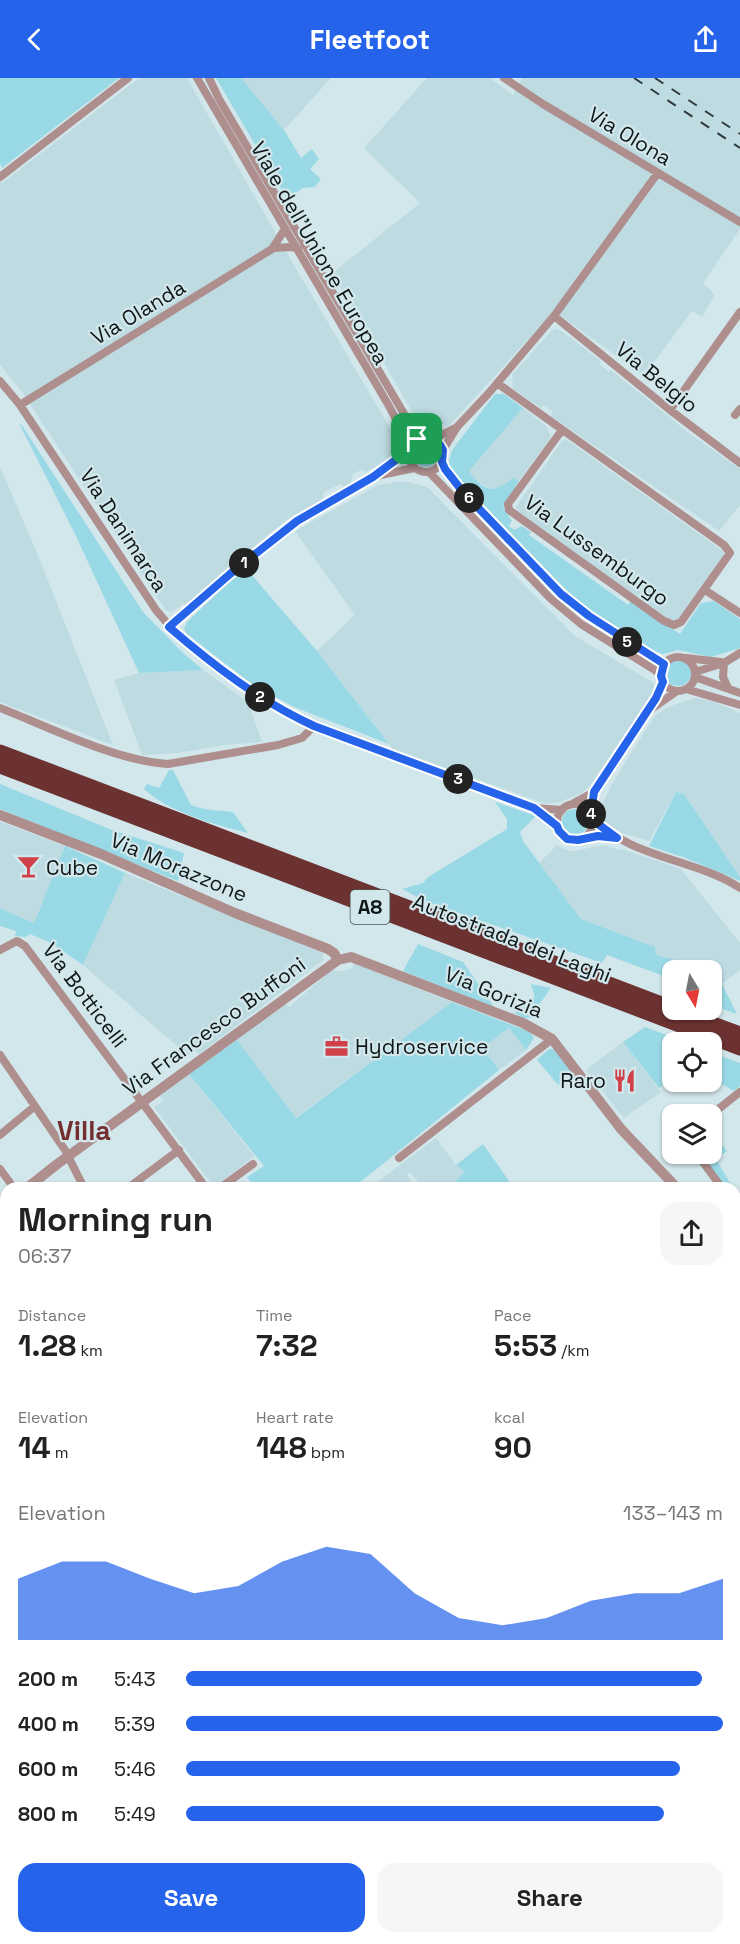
<!DOCTYPE html>
<html lang="en">
<head>
<meta charset="utf-8">
<style>
  :root { --surface:#fff; --page:#f6f6f6; --text:#222; --muted:#767676; --accent:#2563eb }
  body { margin:0; font-family:"Space Grotesk",sans-serif; background:var(--page); color:var(--text); height:100vh; display:flex; flex-direction:column; font-size:22px; white-space:nowrap }
  * { box-sizing:border-box; margin:0 }
  p { font-size:20px; color:var(--muted) }
  .icon { flex:none; width:33px; height:33px; fill:none; stroke:currentColor; stroke-width:2; stroke-linecap:round; stroke-linejoin:round }
  .map { position:relative; flex:1; overflow:hidden }
  .sheet { position:absolute; left:0px; top:1104px; width:741px; height:762px; display:flex; flex-direction:column; background:var(--surface); border-radius:18px 18px 0 0; box-shadow:0 2px 4px #0004 }
  .sheet>* { flex:none }
  .needle { width:39px; rotate:170deg }
  .tools { position:absolute; left:662px; top:882px; display:grid; gap:12px }
  .tools a { display:grid; place-items:center; width:60px; height:60px; border-radius:12px; background:var(--surface); box-shadow:0 2px 4px #0004; font-size:30px }
  .pin { position:absolute; display:grid; place-items:center; width:51px; height:51px; color:#fff; margin:-26px; border-radius:12px; box-shadow:0 3px 9px #0006 }
  .km { position:absolute; width:30px; height:30px; margin:-15px; border-radius:50%; background:#222; color:#fff; font-size:16px; line-height:30px; text-align:center }
  .round { display:grid; place-items:center; flex:none; width:63px; height:63px; border-radius:18px; background:var(--page) }
  .head { display:flex; align-items:center; justify-content:space-between; height:102px; padding:0 18px }
  h1 { font-size:33px; font-weight:700; line-height:45px }
  .figures { display:grid; grid-template-columns:repeat(3,1fr); gap:9px; height:102px; padding:6px 18px }
  .figures div { display:grid; align-content:center }
  .figures b { font-size:30px; font-weight:700 }
  .figures small { font-size:16px; font-weight:400 }
  .figures p { font-size:16px }
  .chart { height:168px; padding:12px 18px }
  .chart p { display:flex; justify-content:space-between }
  .chart svg { width:100%; height:108px; margin-top:6px; fill:var(--accent); opacity:.7 }
  .primary-button { display:flex; gap:12px; margin-top:auto; padding:12px 18px }
  .primary-button a { flex:1; height:69px; border-radius:18px; background:var(--accent); color:#fff; font-size:24px; font-weight:700; line-height:69px; text-align:center }
  .primary-button a+a { background:var(--page); color:var(--text) }
  ul { padding:0 18px; list-style:none; font-size:20px }
  li { display:grid; grid-template-columns:96px 72px 1fr; align-items:center; height:45px }
  li i { height:15px; border-radius:8px; background:var(--accent) }
  header { display:flex; justify-content:space-between; align-items:center; height:78px; padding:0 18px; background:var(--accent); color:#fff; font-size:27px; font-weight:700 }
  .map>svg:first-child { display:block }
  .built { fill:#bedbe2 }
  .green { fill:#99d9e5 }
  .lines { fill:none; stroke-linecap:round; stroke-linejoin:round }
  .minor { stroke:#ae8f8e; stroke-width:8 }
  .tertiary { stroke:#ae8f8e; stroke-width:10 }
  .motorway { stroke:#6c3232; stroke-width:15 }
  .rail { stroke:#2f383a; stroke-width:2; stroke-dasharray:10 10; stroke-linecap:butt }
  .route-casing { stroke:#fff; stroke-width:12 }
  .route { stroke:#2563eb; stroke-width:8 }
  .labels { text-anchor:middle; dominant-baseline:central; stroke-width:4.5; stroke-linejoin:round; paint-order:stroke }
  .shield { fill:#d2e7eb; stroke:#4a5557; stroke-width:1.5 }
  .shield-label { font-size:20px; font-weight:bold; fill:#101718 }
  .street-label { font-size:21px; fill:#101718; stroke:#d2e7eb }
  .poi-label { font-size:21px; fill:#101718; stroke:#d2e7eb; text-anchor:start }
  .district-label { font-size:27px; font-weight:bold; fill:#752e30; stroke:#d2e7eb }
</style>
</head>
<body>
<header><svg class="icon" aria-label="back" viewBox="0 0 24 24"><path d="M15 5l-7 7 7 7"/></svg>Fleetfoot<svg class="icon" aria-label="share" viewBox="0 0 24 24"><path d="M12 15V3M7 8l5-5 5 5M5 13v7h14v-7"/></svg></header>
<div class="map">
<svg width="740" height="1866" viewBox="0 0 740 1866">
  <rect width="100%" height="100%" fill="#d2e7eb"/>
  <path class="built" d="M145,0H187L291,182L399,365V375L366,394L361,392L353,396L351,406L343,410L341,406L324,414L322,422L286,442L187,526H183L171,534L165,531L22,314L0,287V102L2,105L138,1Z
    M241,0H331L284,52Z
    M427,0H490L513,17L522,0H740V151L703,205L715,217L702,239L692,233L644,298L554,233L448,349L442,345L424,354L332,195L420,125L364,70Z
    M557,251L563,254L601,283L599,286L609,294L611,292L690,356L740,391V427L719,453L551,338L553,334L543,327L541,330L513,311L512,297L552,252Z
    M523,330L546,348L551,359L519,403L513,400L502,410H489L476,403L469,393Z
    M567,362L723,473L724,476L679,543H671L518,434L516,429L562,363Z
    M0,389L38,477L113,667L0,624Z
    M397,404H409L427,409L575,558L654,605V614L589,709L582,715L560,724L546,726L393,671L317,573L355,537L295,453L378,407Z
    M203,592L248,624L262,664L225,667L177,675L142,677L114,602L139,595Z
    M695,620L712,623L740,635V799L684,716L676,714L649,763L622,755L602,743L600,731L613,704L654,639L667,629Z
    M0,744L65,768L34,845L0,830Z
    M557,767L566,772L574,773L604,767L619,772L622,771L681,791L740,865V892L722,906H711V892H696L688,885L656,877L655,869L581,841L539,785Z
    M125,795L323,875V882L199,976L194,971L188,977L83,887Z
    M355,886L452,924L295,1040L237,962L283,924L289,929L332,892L342,893L351,891Z
    M509,950L526,972L499,992L482,970Z
    M623,964L661,1014L624,1040L586,992Z
    M189,996L254,1078L218,1107L211,1105L154,1029L164,1023L159,1018Z
    M436,1060L456,1087L465,1093L449,1110H423L410,1094L407,1097L415,1110H369Z
    M735,1182L740,1187V1220L735,1214Z
    M6,1542V1581L0,1586L6,1595V1621L0,1625V1546Z
    M569,1860H608L612,1866H572Z"/>
  <path class="green" d="M0,0H119L2,90L0,85Z
    M216,0H241L284,52L301,80L312,71L319,81L310,91L321,101L315,109L303,110L287,121Z
    M495,316H504L523,330L469,393C483,413 494,417 513,400L519,403L503,429L512,443L509,448L514,452L522,448L531,454L529,457L628,527L630,523L680,556L701,525L714,523L740,541V570L711,579L678,572L663,576C612,560 571,517 535,480C506,451 479,422 452,393L449,384L452,372Z
    M21,346L143,534L182,574L203,592L139,595L76,458L20,347Z
    M414 377a12 12 0 1 1 24 0a12 12 0 1 1-24 0Z
    M245,489L317,573L389,666L294,629L253,607L187,556L184,551L187,544Z
    M665 595a13 13 0 1 1 26 0a13 13 0 1 1-26 0Z
    M169,692H173L191,727C206,733 217,732 233,734L248,755C214,746 170,735 144,711L147,706L159,710Z
    M0,706L112,752L184,775L178,803L0,731Z
    M676,714L684,716L740,799V803L683,779L649,768Z
    M495,724L536,738L520,754L523,763L581,841L655,869L656,877L688,885L696,892H672V901L607,877L602,885L425,823L402,811L423,805L428,799L507,751V741Z
    M562 744a13 13 0 1 1 26 0a13 13 0 1 1-26 0Z
    M65,768L125,795L83,887L51,865L30,856L26,859L15,858L16,853L0,848V830L34,845Z
    M418,866L463,884L494,929L403,893Z
    M531,906L551,910L538,928L537,935L531,940H523L515,935L518,927L535,920Z
    M711,906H722L737,936L711,927Z
    M452,924L530,954L534,960L526,972L509,950L482,970L499,992L353,1110H255L247,1099L264,1088L189,996L237,962L296,1040Z
    M645,949L686,964H672V1000L659,1010L623,964Z
    M549,971H555L570,990L571,996L558,1007L537,982Z
    M711,974L740,985V1008L734,1013L720,1005L712,1004L700,1011L693,1004H711Z
    M711,1053L727,1073L716,1081L733,1110H718L691,1076H711Z
    M483,1066L514,1110H449L465,1093L456,1087Z
    M735,1506L740,1512V1536L735,1540Z
    M7,1860H30L36,1866H9Z
    M70,1860H122L124,1866H76Z"/>
  <g class="lines">
    <path class="minor" d="M197,0L389,328L410,369
      M209,0L219,21L410,346L423,359
      M504,0L543,26L740,144
      M0,99L128,0
      M274,170L291,169L298,171
      M554,238L670,332L740,385
      M0,303L20,327L156,532C197,583 256,621 314,648L534,730L562,732
      M497,305L724,467L730,475L681,544L674,547L664,543L509,432L508,426L562,352
      M20,327L272,171L285,151
      M670,332L740,234
      M735,337L740,331
      M409 377a17 17 0 1 1 34 0a17 17 0 1 1-34 0Z
      M431,360L438,359L457,349
      M443,372L457,349L488,316L554,238L657,96
      M442,384L445,391L463,414L561,516L589,538L664,586
      M429,394L551,521L581,546L655,592L661,598
      M376,398L414,390
      M705,512L740,535
      M169,549L230,496L297,443L373,399L409,372
      M661 596a17 17 0 1 1 34 0a17 17 0 1 1-34 0Z
      M686,580L721,584
      M724,585L723,599L728,610
      M695,594L724,585L740,575
      M695,599L740,615
      M686,611L740,627
      M0,630C49,649 116,683 168,686L278,667L302,660L314,648
      M650,632L677,613
      M557 744a18 18 0 1 1 36 0a18 18 0 1 1-36 0Z
      M572,726L594,714L648,634L662,604
      M534,730L557,748
      M592,737L594,714
      M593,740C630,780 696,781 740,810
      M585,760L598,758L614,760
      M0,872L17,863L25,868L206,1110
      M0,977L65,1072L84,1110
      M711,1037L740,1014
      M0,1057L35,1028
      M697,1076L722,1110
      M399,1080L552,961
      M0,1091L14,1110
      M128,1110L179,1072
      M220,1110L253,1086
      M735,1129L740,1136L735,1156
      M0,1181L6,1190
      M0,1206L6,1201
      M0,1275L6,1271
      M735,1308L740,1305
      M735,1369L740,1376
      M735,1442L740,1438
      M0,1447L6,1443
      M740,1546L737,1552L740,1560
      M0,1704L6,1700
      M735,1716L740,1713
      M0,1733L6,1741
      M735,1829L740,1838
      M391,1860L396,1866
      M503,1860L507,1866
      M633,1860L636,1866
      M536,1866L544,1860"/>
    <path class="tertiary" d="M0,737L101,776L235,835L328,871L334,875L338,882
      M27,1110L56,1087L338,882L351,879L523,945L552,961L621,1051L677,1110
      M0,1133L6,1128
      M735,1168L740,1174
      M0,1476L6,1485
      M275,1860L279,1866"/>
    <path class="motorway" d="M0,674L672,930
      M0,688L740,970
      M675,932L740,956"/>
    <path class="rail" d="M634,0L740,70
      M655,0L740,56"/>
  </g>
  <g class="lines">
    <defs>
      <path id="route" d="M423,359L431,360L440,367L443,372L442,384L445,391L463,414L561,516L589,538L664,586L661,598L663,604L656,620L594,714L591,736L598,746L617,760L598,758L578,762L567,761L559,753L557,748L534,730L314,648C260,623 214,588 169,549L230,496L297,443L373,399L409,372L414,364Z"/>
    </defs>
    <use href="#route" class="route-casing"/>
    <use href="#route" class="route"/>
  </g>
  <defs>
    <symbol id="bar-bare" viewBox="-9 -9 18 18"><path d="M-6-5H6L.8 .8V4.5H3.5V6h-7V4.5H-.8V.8Z" fill="#d04049" stroke="#d2e7eb" stroke-width="2.5" paint-order="stroke"/></symbol>
    <symbol id="office-bare" viewBox="-9 -9 18 18"><path d="M-6-3h4V-5.5h4V-3h4V5H-6ZM-1-4.5V-3h2v-1.5ZM-6 0V1H6V0Z" fill="#d04049" stroke="#d2e7eb" stroke-width="2.5" paint-order="stroke"/></symbol>
    <symbol id="restaurant-bare" viewBox="-9 -9 18 18"><path d="M-5-6h1v4h1v-4h1v4h1v-4h1v5L-1.5 .5V6h-2V.5L-5-1ZM5-6V6H3V1.5H1.5Q1.5-4 5-6Z" fill="#d04049" stroke="#d2e7eb" stroke-width="2.5" paint-order="stroke"/></symbol>
  </defs>
  <g fill-rule="evenodd">
    <use href="#bar-bare" x="12" y="772" width="33" height="33"/>
    <use href="#office-bare" x="320" y="952" width="33" height="33"/>
    <use href="#restaurant-bare" x="608" y="986" width="33" height="33"/>
  </g>
  <g class="labels">
    <rect class="shield" x="350.5" y="812" width="39" height="34" rx="4.5"/>
    <g class="shield-label">
      <text x="370" y="829">A8</text>
    </g>
    <g class="street-label">
      <text transform="translate(630 58) rotate(31)">Via Olona</text>
      <text transform="translate(320 175) rotate(60)">Viale dell'Unione Europea</text>
      <text transform="translate(138 234) rotate(-31)">Via Olanda</text>
      <text transform="translate(657 299) rotate(39)">Via Belgio</text>
      <text transform="translate(124 452) rotate(57)">Via Danimarca</text>
      <text transform="translate(597 472) rotate(36)">Via Lussemburgo</text>
      <text transform="translate(179 789) rotate(23)">Via Morazzone</text>
      <text transform="translate(512 860) rotate(21)">Autostrada dei Laghi</text>
      <text transform="translate(494 914) rotate(22)">Via Gorizia</text>
      <text transform="translate(85 917) rotate(53)">Via Botticelli</text>
      <text transform="translate(214 948) rotate(-36)">Via Francesco Buffoni</text>
    </g>
    <g class="poi-label">
      <text x="46" y="789">Cube</text>
      <text x="355" y="968">Hydroservice</text>
      <text x="606" y="1002" text-anchor="end">Raro</text>
    </g>
    <g class="district-label">
      <text x="84" y="1052">Villa</text>
    </g>
  </g>
</svg>
<div class="tools">
<a><svg class="needle" viewBox="-14 -14 28 28"><path d="M0-13l5 13h-10z" fill="#e53935"/><path d="M0 13l5-13h-10z" fill="#767676"/></svg></a>
<a><svg class="icon" aria-label="locate" viewBox="0 0 24 24"><circle cx="12" cy="12" r="6"/><path d="M12 2v4M12 18v4M2 12h4M18 12h4"/></svg></a>
<a><svg class="icon" aria-label="layers" viewBox="0 0 24 24"><path d="M12 4l9 5-9 5-9-5zM3 14l9 5 9-5"/></svg></a>
</div>
<div class="pin" style="left:417px;top:361px;background:#1e9e55"><svg class="icon" aria-label="arrive" viewBox="0 0 24 24"><path d="M6 21V4h12l-3 4 3 4H6"/></svg></div>
<b class="km" style="left:244px;top:485px">1</b>
<b class="km" style="left:260px;top:619px">2</b>
<b class="km" style="left:458px;top:701px">3</b>
<b class="km" style="left:591px;top:736px">4</b>
<b class="km" style="left:627px;top:564px">5</b>
<b class="km" style="left:469px;top:420px">6</b>
<section class="sheet">
<div class="head"><div><h1>Morning run</h1><p>06:37</p></div><a class="round"><svg class="icon" aria-label="share" viewBox="0 0 24 24"><path d="M12 15V3M7 8l5-5 5 5M5 13v7h14v-7"/></svg></a></div>
<div class="figures">
<div><p>Distance</p><b>1.28<small> km</small></b></div>
<div><p>Time</p><b>7:32</b></div>
<div><p>Pace</p><b>5:53<small> /km</small></b></div>
</div>
<div class="figures">
<div><p>Elevation</p><b>14<small> m</small></b></div>
<div><p>Heart rate</p><b>148<small> bpm</small></b></div>
<div><p>kcal</p><b>90</b></div>
</div>
<div class="chart"><p><span>Elevation</span>133–143 m</p>
<svg viewBox="0 0 160 44" preserveAspectRatio="none"><path d="M0 44V19L10 12L20 12L30 19L40 25L50 22L60 12L70 6L80 9L90 25L100 35L110 38L120 35L130 28L140 25L150 25L160 19V44z"/></svg>
</div>
<ul>
<li><b>200 m</b>5:43<i style="width:96%"></i></li>
<li><b>400 m</b>5:39<i style="width:100%"></i></li>
<li><b>600 m</b>5:46<i style="width:92%"></i></li>
<li><b>800 m</b>5:49<i style="width:89%"></i></li>
</ul>
<div class="primary-button"><a>Save</a><a>Share</a></div>
</section>
</div>
</body>
</html>
